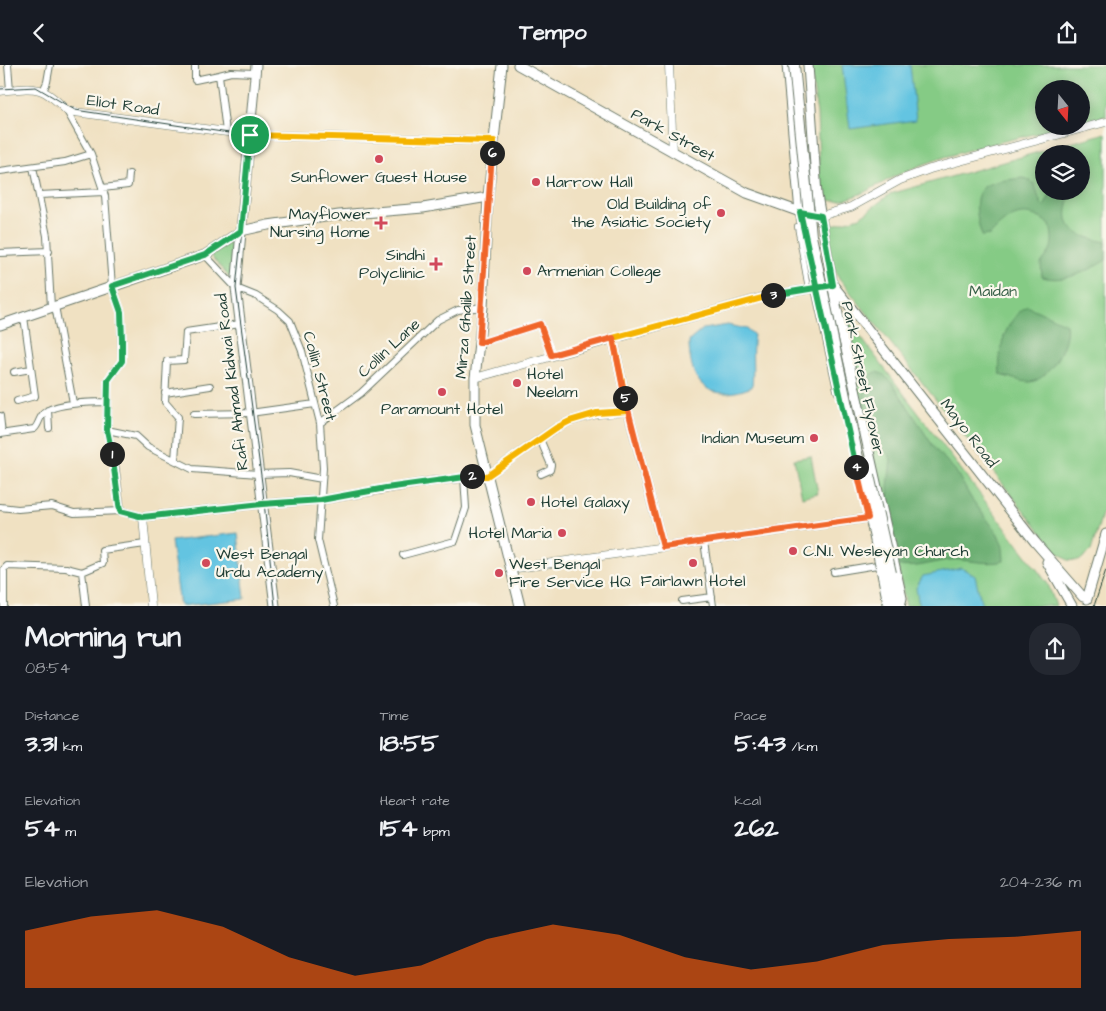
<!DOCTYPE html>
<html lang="en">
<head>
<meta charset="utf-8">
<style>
  :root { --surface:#171b24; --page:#242831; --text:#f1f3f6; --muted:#9ea1a6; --accent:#ea580c }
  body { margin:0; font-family:"Architects Daughter",sans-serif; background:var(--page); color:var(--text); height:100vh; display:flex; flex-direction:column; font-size:19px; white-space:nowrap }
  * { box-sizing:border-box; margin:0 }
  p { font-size:16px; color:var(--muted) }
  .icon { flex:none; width:28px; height:28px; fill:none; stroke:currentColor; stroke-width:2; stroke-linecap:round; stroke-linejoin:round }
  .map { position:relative; height:541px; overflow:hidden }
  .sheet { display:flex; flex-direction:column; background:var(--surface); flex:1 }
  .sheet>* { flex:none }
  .needle { width:32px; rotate:162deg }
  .buttons { position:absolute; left:1035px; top:15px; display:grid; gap:10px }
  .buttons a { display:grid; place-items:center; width:55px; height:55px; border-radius:50%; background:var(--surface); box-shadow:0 2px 12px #0003; font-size:25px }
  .pin { position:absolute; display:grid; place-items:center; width:42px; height:42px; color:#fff; margin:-21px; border:2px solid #fff; border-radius:50%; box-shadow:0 1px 5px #0007 }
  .km { position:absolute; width:25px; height:25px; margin:-12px; border-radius:50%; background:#222; color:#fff; font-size:14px; line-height:25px; text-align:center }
  .round { display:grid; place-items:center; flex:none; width:52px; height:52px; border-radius:20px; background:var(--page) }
  .summary { display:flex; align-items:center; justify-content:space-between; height:85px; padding:0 25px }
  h1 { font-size:28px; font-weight:700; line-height:38px }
  .figures { display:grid; grid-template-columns:repeat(3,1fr); gap:8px; height:85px; padding:5px 25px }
  .figures div { display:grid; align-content:center }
  .figures b { font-size:25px; font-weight:700 }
  .figures small { font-size:14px; font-weight:400 }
  .figures p { font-size:14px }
  .chart { height:140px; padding:10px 25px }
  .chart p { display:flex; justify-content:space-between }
  .chart svg { width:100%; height:90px; margin-top:5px; fill:var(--accent); opacity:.7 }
  header { display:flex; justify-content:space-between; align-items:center; height:65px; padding:0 25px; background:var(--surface); font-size:22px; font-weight:700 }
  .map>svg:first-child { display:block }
  .green { fill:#85cb85; stroke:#52845c; fill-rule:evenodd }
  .forest { fill:#6caf72; stroke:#467653 }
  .water { fill:#63c4e1; stroke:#41808a }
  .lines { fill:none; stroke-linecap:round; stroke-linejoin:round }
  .pedestrian-casing { stroke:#687666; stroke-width:6 }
  .minor-casing { stroke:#687666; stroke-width:8 }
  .tertiary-casing { stroke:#687666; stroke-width:9 }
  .secondary-casing { stroke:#687666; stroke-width:11 }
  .primary-casing { stroke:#687666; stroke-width:12 }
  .pedestrian { stroke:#fff; stroke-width:4.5 }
  .minor { stroke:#fff; stroke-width:6 }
  .tertiary { stroke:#fff; stroke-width:8 }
  .secondary { stroke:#fff; stroke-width:9 }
  .primary { stroke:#fff; stroke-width:10 }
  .tram { stroke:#1f3d34; stroke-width:1 }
  .primary-bridge-casing { stroke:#687666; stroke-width:12; stroke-linecap:butt }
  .primary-bridge { stroke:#fff; stroke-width:10 }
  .split-1-casing { stroke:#fff; stroke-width:10 }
  .split-2-casing { stroke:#fff; stroke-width:10 }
  .split-3-casing { stroke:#fff; stroke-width:10 }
  .split-4-casing { stroke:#fff; stroke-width:10 }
  .split-5-casing { stroke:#fff; stroke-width:10 }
  .split-6-casing { stroke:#fff; stroke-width:10 }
  .split-7-casing { stroke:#fff; stroke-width:10 }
  .split-1 { stroke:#22a559; stroke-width:6 }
  .split-2 { stroke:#22a559; stroke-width:6 }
  .split-3 { stroke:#f5b400; stroke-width:6 }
  .split-4 { stroke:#22a559; stroke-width:6 }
  .split-5 { stroke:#f0652b; stroke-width:6 }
  .split-6 { stroke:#f0652b; stroke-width:6 }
  .split-7 { stroke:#f5b400; stroke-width:6 }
  .poi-dot { fill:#d1495b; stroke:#fbf7ec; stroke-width:2 }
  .labels { text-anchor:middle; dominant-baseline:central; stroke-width:4.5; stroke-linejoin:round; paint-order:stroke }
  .street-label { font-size:16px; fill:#1f3d34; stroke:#fbf7ec }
  .poi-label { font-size:16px; fill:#1f3d34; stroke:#fbf7ec; text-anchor:start }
  .park-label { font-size:16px; fill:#386048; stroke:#fbf7ec }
</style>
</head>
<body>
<header><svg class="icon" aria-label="back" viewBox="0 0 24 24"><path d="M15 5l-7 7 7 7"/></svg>Tempo<svg class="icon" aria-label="share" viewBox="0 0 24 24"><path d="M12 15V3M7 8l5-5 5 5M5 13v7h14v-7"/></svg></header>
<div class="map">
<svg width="1106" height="541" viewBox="0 0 1106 541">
  <rect width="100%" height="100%" fill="#fbf7ec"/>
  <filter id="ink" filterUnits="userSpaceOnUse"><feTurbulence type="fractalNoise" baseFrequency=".02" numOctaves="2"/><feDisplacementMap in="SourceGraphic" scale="10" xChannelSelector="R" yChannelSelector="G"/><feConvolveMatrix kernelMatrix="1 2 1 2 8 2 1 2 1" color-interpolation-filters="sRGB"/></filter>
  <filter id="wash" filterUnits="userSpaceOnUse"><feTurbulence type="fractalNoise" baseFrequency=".0096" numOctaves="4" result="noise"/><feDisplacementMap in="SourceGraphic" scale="20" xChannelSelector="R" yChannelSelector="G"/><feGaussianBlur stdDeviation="1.12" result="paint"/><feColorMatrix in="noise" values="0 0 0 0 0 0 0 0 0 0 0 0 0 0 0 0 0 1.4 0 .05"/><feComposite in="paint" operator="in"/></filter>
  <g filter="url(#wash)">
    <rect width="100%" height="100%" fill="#f0e1c2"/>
    <path class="green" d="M810,0H1106V51L1081,58V24H1044V61H1067C1013,75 954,85 902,108C883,116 845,143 825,134L820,122L817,49Z
      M1106,68V436L1091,486L1079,496L1068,495L1056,486L839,213C830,195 827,181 830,161L860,152L890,129ZM1044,89H1081V126H1044Z
      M239,171L234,218L210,190Z
      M847,254L1048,519L1056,541H906L843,255Z
      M811,391L818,428L802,432L794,394Z"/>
    <path class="forest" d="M1022,113C1040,114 1034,131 1044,142L1052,126H1072C1058,163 1072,170 1106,177V195C1087,207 1064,218 1042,212L1041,198C1053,185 1054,177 1050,160C1026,140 1009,149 990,170L982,171C978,159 971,131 984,122C993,115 1010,115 1022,113Z
      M1027,241L1066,259C1070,277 1050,315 1030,317C1020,317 1009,312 1000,310C998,283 1004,257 1027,241Z
      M876,307L883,309L893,319L935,384L955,405L971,433L998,469L1003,482L1004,496C983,501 967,493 949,495C931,497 914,505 896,500L888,422L891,394C887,386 879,381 874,373C866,357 855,315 876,307Z"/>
    <path class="water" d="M842,0H910L916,55L850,64Z
      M728,260L747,264L754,270C751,288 754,304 752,322C709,339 689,319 689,276L703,264Z
      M238,468L245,534L180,541L171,476Z
      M962,503L975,511L982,541H919L916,523L923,511Z"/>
  </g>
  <g filter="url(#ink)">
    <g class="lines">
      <defs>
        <path id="pedestrian" d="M797,161L808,223"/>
        <path id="minor" d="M8,0L10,25
          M195,0V15L219,10L226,67
          M219,10L231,7L255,8
          M43,26L47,17L50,0
          M67,46L91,89L105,131L112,221L121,247L122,296L108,315L107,365L115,399L121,446
          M33,102L47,171L51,242
          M0,106L65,97L91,89
          M103,123L128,120L129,109
          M39,130L104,127
          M0,188L49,186
          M205,190L236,223L256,231L278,245L290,256L302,286L320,358L323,403L318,475L334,541
          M55,241L73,338
          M479,278L540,259L551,290
          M14,307L31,304
          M165,328L210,321
          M17,336L35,331L24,252
          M48,345L49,363
          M194,349L250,348L315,339
          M0,351L2,369
          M320,358L361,328L438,255L458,245L483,242
          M107,365L136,371L148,382L192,404L258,409L289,408L322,414
          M0,369L34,364C39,360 39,352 44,348C54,338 93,337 107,337
          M540,374L551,400L550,405L541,409
          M175,395L178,352L165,337L167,296L184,295L186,267L240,259
          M0,442L18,444L52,441L74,448L121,446L143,452
          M704,476L713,541
          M403,490L455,476L466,443L464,412
          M82,507L86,541
          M834,507L877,500
          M682,536L712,532
          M4,541V504L7,501L66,503L82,507L103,498L102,485L145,479"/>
        <path id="tertiary" d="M669,0L673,87
          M0,26C36,22 41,19 67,46L250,70L494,76
          M821,151L851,142L900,115L930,104L1106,57
          M613,273L628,346L663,482
          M475,313L763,232L833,220
          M510,504L868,453
          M151,541L143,452L262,439L321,435L433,416L487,411L556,363L570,356L597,349L628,346"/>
        <path id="secondary" d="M256,0L236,223L275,541
          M502,0L488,132L483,242L475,313V360L520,541
          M518,0L747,128L803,148
          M787,0L800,147L839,326
          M808,0L817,130L836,240L902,533L900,541
          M833,220L1035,477L1083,532
          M0,260L205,190L241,166L268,160L339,150L423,143L488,132
          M1047,497L1072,541
          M1087,534L1106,469"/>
        <path id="primary" d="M891,508L899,541
          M883,511L889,541"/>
      </defs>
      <use href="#pedestrian" class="pedestrian-casing"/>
      <use href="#minor" class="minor-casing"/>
      <use href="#tertiary" class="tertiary-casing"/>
      <use href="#secondary" class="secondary-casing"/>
      <use href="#primary" class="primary-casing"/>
      <use href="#pedestrian" class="pedestrian"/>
      <use href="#minor" class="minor"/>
      <use href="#tertiary" class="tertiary"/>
      <use href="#secondary" class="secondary"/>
      <use href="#primary" class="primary"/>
      <path class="tram" d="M0,24L36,22L75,45L229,68L248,76L250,87L236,223L262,418L275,541
        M1094,541L1106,505"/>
      <defs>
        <path id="primary-bridge" d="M794,0L811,171L883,511
          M869,410L891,508"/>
      </defs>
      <use href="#primary-bridge" class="primary-bridge-casing"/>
      <use href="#primary-bridge" class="primary-bridge"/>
    </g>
  </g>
  <g class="lines" filter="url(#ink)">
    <defs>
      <path id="split-1" d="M112,389L107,365L108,315L122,296V275L121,247L112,221L205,190L241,166L250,70"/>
      <path id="split-2" d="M112,389L120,446L143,452L262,439L321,435L386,423L472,411"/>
      <path id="split-3" d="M472,411H487L556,363L570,356L597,348L628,346L613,273L773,230"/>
      <path id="split-4" d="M773,230L833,220L821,151L800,147C818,232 837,317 856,402"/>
      <path id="split-5" d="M625,333L663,482L868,453L856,402"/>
      <path id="split-6" d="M492,88L479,278L540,259L551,290L613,273L625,333"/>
      <path id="split-7" d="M250,70L494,76L492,88"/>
    </defs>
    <use href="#split-1" class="split-1-casing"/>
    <use href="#split-2" class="split-2-casing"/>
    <use href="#split-3" class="split-3-casing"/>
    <use href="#split-4" class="split-4-casing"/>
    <use href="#split-5" class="split-5-casing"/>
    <use href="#split-6" class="split-6-casing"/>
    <use href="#split-7" class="split-7-casing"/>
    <use href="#split-1" class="split-1"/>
    <use href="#split-2" class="split-2"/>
    <use href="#split-3" class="split-3"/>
    <use href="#split-4" class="split-4"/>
    <use href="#split-5" class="split-5"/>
    <use href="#split-6" class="split-6"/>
    <use href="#split-7" class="split-7"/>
  </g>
  <g class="poi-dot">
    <circle cx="379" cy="94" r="5"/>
    <circle cx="536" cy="117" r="5"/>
    <circle cx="721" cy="148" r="5"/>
    <path d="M378.5 150.5h5v5h5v5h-5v5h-5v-5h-5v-5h5z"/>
    <path d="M433.5 191.5h5v5h5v5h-5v5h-5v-5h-5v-5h5z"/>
    <circle cx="527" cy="206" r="5"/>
    <circle cx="517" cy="318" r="5"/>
    <circle cx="442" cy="327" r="5"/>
    <circle cx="814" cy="373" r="5"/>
    <circle cx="531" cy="437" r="5"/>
    <circle cx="562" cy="468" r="5"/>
    <circle cx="793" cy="486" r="5"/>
    <circle cx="206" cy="498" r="5"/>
    <circle cx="693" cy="498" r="5"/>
    <circle cx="499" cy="508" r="5"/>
  </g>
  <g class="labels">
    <g class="street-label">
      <text transform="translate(123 40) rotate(8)">Eliot Road</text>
      <text transform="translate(673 70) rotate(29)">Park Street</text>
      <text transform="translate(466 242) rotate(-86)">Mirza Ghalib Street</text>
      <text transform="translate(389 283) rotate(-43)">Collin Lane</text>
      <text transform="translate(320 311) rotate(75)">Collin Street</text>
      <text transform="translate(863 313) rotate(78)">Park Street Flyover</text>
      <text transform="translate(232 317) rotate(-97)">Rafi Ahmad Kidwai Road</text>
      <text transform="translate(969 368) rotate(52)">Mayo Road</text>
    </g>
    <g class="poi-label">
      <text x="379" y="112" text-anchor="middle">Sunflower Guest House</text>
      <text x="546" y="117">Harrow Hall</text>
      <text x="711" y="139" text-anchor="end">Old Building of<tspan x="711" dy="18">the Asiatic Society</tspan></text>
      <text x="370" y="149" text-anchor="end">Mayflower<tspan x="370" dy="18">Nursing Home</tspan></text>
      <text x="425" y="190" text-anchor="end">Sindhi<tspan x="425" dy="18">Polyclinic</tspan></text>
      <text x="537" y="206">Armenian College</text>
      <text x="527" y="309">Hotel<tspan x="527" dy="18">Neelam</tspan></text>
      <text x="442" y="344" text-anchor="middle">Paramount Hotel</text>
      <text x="804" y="373" text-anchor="end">Indian Museum</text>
      <text x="541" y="437">Hotel Galaxy</text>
      <text x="552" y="468" text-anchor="end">Hotel Maria</text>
      <text x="803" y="486">C.N.I. Wesleyan Church</text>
      <text x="216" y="489">West Bengal<tspan x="216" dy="18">Urdu Academy</tspan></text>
      <text x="509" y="499">West Bengal<tspan x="509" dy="18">Fire Service HQ</tspan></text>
      <text x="693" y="516" text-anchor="middle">Fairlawn Hotel</text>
    </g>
    <g class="park-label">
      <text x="993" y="226">Maidan</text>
    </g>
  </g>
</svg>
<div class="buttons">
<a><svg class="needle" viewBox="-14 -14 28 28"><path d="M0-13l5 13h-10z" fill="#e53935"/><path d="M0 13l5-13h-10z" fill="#9ea1a6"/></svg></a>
<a><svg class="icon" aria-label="layers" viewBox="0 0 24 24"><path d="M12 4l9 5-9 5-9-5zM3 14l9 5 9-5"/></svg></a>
</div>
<div class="pin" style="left:250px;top:70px;background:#1e9e55"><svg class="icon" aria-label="arrive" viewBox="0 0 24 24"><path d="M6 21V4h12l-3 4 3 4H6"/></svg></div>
<b class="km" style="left:112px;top:389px">1</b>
<b class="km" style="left:472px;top:411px">2</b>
<b class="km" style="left:773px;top:230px">3</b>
<b class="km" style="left:856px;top:402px">4</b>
<b class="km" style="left:625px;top:333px">5</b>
<b class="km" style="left:492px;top:88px">6</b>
</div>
<section class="sheet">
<div class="summary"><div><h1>Morning run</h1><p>08:54</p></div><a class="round"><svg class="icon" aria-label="share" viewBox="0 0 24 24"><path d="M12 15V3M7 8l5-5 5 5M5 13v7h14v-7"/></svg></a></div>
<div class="figures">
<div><p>Distance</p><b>3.31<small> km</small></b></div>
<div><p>Time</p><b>18:55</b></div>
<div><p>Pace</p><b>5:43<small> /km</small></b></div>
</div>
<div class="figures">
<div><p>Elevation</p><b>54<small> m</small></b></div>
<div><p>Heart rate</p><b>154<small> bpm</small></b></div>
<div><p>kcal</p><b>262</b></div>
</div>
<div class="chart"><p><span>Elevation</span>204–236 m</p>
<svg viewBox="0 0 160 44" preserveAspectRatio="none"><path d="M0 44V16L10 9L20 6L30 14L40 29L50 38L60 33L70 20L80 13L90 18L100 29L110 35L120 31L130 23L140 20L150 19L160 16V44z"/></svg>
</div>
</section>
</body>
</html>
